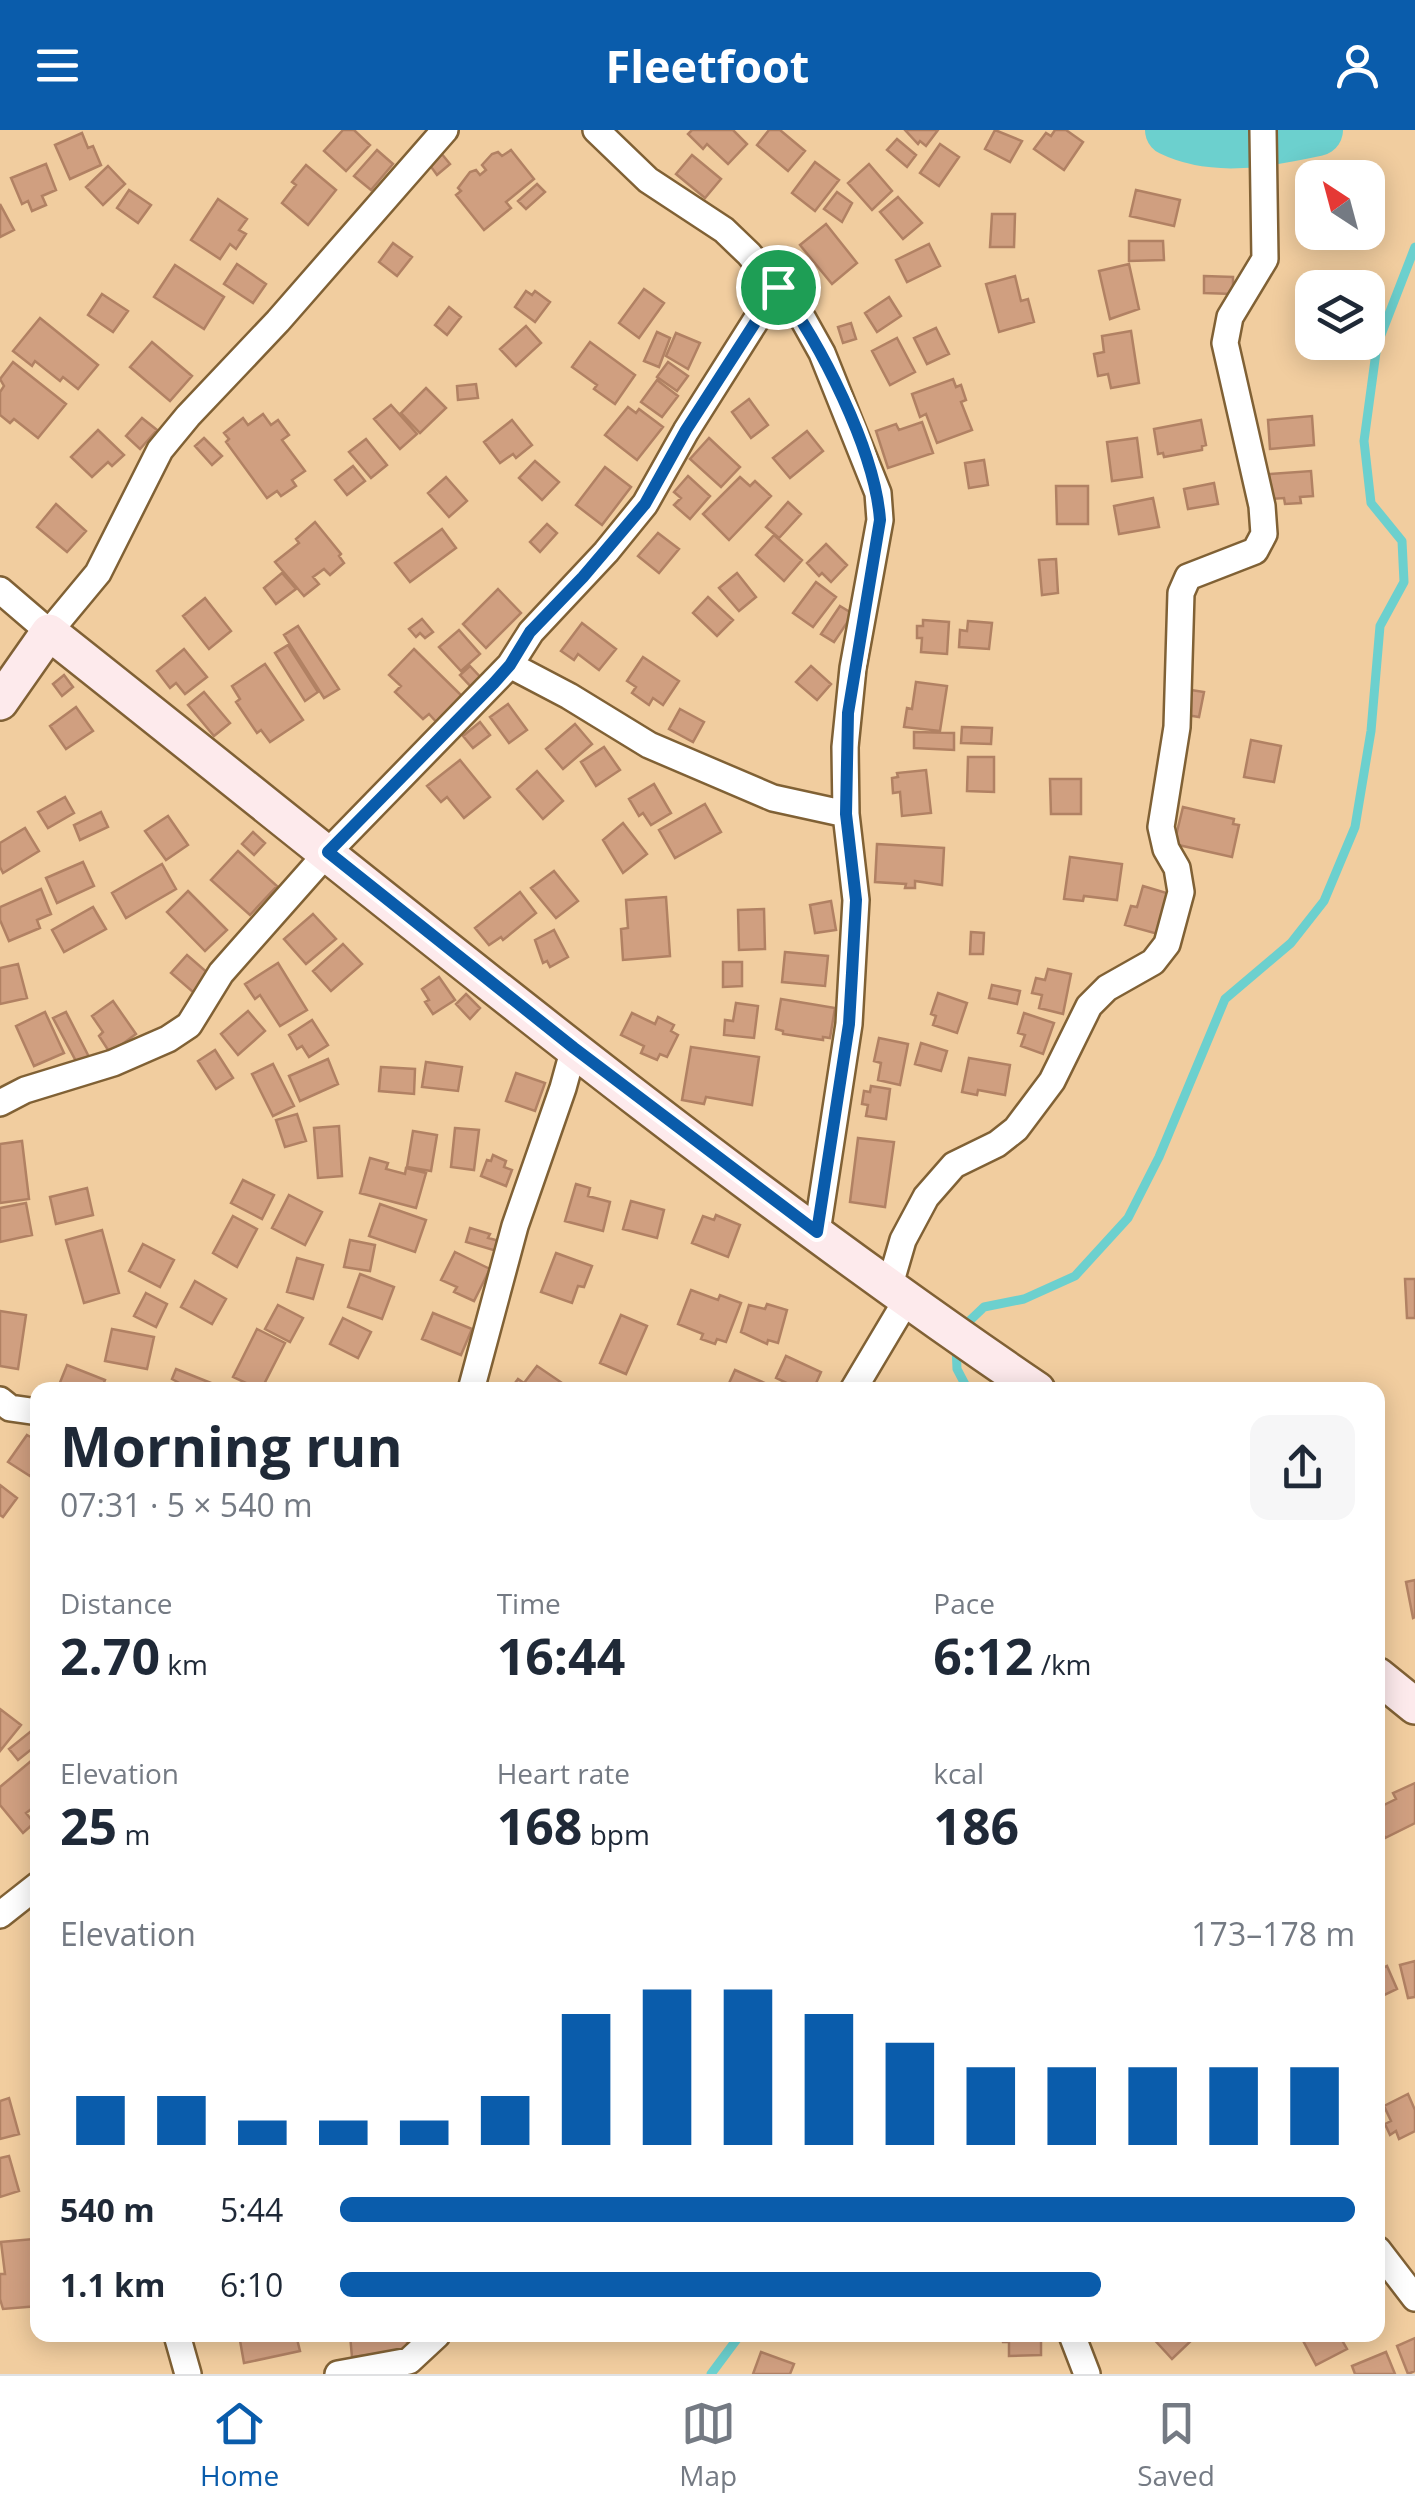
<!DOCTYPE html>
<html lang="en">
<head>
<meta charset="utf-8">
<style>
  :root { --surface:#fff; --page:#f6f6f7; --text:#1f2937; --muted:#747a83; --line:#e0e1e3; --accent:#0a5cab }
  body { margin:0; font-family:"Open Sans",sans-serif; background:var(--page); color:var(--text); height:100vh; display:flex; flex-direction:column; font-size:38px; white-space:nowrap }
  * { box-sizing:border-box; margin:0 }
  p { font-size:32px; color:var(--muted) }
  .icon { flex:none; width:55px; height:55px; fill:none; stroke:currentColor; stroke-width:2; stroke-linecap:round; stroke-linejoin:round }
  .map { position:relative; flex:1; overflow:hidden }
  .details { position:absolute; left:30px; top:1252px; width:1355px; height:960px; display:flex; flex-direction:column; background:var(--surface); border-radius:20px; box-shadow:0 5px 25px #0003 }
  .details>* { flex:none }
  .needle { width:65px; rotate:324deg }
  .tools { position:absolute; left:1295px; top:30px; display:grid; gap:20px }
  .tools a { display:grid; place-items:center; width:90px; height:90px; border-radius:20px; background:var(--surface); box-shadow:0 5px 25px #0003; font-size:50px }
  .pin { position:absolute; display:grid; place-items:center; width:85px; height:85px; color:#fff; margin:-42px; border:5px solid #fff; border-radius:50%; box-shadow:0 2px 10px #0007 }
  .round { display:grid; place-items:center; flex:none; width:105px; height:105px; border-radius:20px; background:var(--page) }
  .overview { display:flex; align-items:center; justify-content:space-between; height:170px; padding:0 30px }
  h1 { font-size:55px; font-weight:700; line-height:75px }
  .metrics { display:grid; grid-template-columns:repeat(3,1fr); gap:15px; height:170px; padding:10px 30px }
  .metrics div { display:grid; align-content:center }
  .metrics b { font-size:50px; font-weight:700 }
  .metrics small { font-size:28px; font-weight:400 }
  .metrics p { font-size:28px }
  .chart { height:280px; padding:20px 30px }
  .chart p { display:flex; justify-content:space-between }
  .chart svg { width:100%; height:180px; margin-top:10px; stroke:var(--accent); stroke-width:6 }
  ul { padding:0 30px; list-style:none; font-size:32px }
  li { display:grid; grid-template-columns:160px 120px 1fr; align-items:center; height:75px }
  li i { height:25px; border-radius:12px; background:var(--accent) }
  header { display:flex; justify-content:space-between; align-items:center; height:130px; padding:0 30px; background:var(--accent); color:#fff; font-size:45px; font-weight:700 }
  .tabs { display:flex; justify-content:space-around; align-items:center; height:140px; border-top:2px solid var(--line); background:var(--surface); font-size:28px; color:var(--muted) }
  .tabs a { display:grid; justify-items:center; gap:5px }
  .tabs .active { color:var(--accent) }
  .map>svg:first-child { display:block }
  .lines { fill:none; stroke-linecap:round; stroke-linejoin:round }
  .stream { stroke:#6cd0ce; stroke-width:9 }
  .river { stroke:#6cd0ce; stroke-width:52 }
  .building { fill:#d09f80; stroke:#b18163; stroke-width:2.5 }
  .street-casing { stroke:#806135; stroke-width:30 }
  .secondary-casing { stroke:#806135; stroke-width:40 }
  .street { stroke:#fff; stroke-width:25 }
  .secondary { stroke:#fdeaec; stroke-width:35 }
  .route-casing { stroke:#fff; stroke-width:20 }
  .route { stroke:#0a5cab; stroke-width:12 }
</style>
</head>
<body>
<header><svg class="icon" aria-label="menu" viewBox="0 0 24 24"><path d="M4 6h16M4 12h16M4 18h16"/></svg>Fleetfoot<svg class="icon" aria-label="person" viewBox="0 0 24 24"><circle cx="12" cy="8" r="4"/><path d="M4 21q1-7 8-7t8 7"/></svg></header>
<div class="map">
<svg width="1415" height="2244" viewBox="0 0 1415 2244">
  <rect width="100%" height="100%" fill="#f1cd9f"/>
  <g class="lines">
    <path class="stream" d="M962,1198L984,1177L1024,1169L1075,1146L1128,1088L1159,1027L1225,869L1291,813L1324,771L1355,697L1371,601L1380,496L1404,452L1402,411L1371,373L1364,311L1377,215L1415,117
      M956,1215L957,1239L968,1260
      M711,2244L740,2205"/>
    <path class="river" d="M1171,0C1216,22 1270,10 1317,0"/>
  </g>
  <path class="building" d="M343,0H354L370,15L346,41L324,21Z
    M692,0H733L747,14L728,34L707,14L703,19L688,4Z
    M769,0H780L805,21L788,41L757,15Z
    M905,0H938L926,16L920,11L918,14Z
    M995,0L1022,11L1010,32L985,19Z
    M1055,0H1066L1083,12L1064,40L1034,19L1046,3L1051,6Z
    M82,3L88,18L93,16L101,35L70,49L55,15Z
    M897,9L916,25L907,37L887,20Z
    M940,14L959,27L939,56L920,43Z
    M377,20L393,34L371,60L354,46Z
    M511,20L534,49L506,72L511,78L484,100L456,65L461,61L458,58L470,42L476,40L480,45L486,40L482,35L492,24L498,22L502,26Z
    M441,23L450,34L437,45L429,34Z
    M692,25L721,49L705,68L676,44Z
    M815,32L839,50L815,81L792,63Z
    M46,34L56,60L42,66L46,75L32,81L28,71L22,74L11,48Z
    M869,34L892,61L872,80L848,53Z
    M306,35L336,60L308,95L282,73L296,55L292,52Z
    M108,36L125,54L103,75L86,57Z
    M537,54L545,62L526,79L518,71Z
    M129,60L151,75L138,93L117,78Z
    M1136,60L1180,70L1174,96L1130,86Z
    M837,62L852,73L842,92L824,79Z
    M898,67L922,93L903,109L880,82Z
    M218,69L247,89L239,100L246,104L236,119L230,114L220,129L191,110Z
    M0,74L14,100L0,107Z
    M992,84H1015L1014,117H990Z
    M826,94L857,133L832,154L800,115Z
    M1129,111H1163L1164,130L1129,131Z
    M393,113L412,127L397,146L379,132Z
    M929,114L940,136L907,152L896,130Z
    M237,134L266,154L253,173L224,154Z
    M1129,134L1139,179L1110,189L1099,141Z
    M175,135L224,167L204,199L154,167Z
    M1015,146L1021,171L1028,169L1034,192L999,202L986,154Z
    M1204,146L1233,147V164L1204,163Z
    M644,159L664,173L639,208L619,193Z
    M526,161L532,165L535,161L550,172L535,192L515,177Z
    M102,164L128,181L113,202L88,185Z
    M889,167L901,186L877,202L865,183Z
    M449,177L461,187L447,205L435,195Z
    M40,188L98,235L78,259L63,247L60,251L35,231L32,236L13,221Z
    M851,193L856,209L843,213L838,197Z
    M526,196L541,213L516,236L500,219Z
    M936,198L949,224L927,234L914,208Z
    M1131,201L1139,253L1111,258L1108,244L1098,246L1094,224L1104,222L1102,206Z
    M657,202L670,208L659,237L644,231Z
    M676,203L700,213L688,239L666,226Z
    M897,208L915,242L890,255L872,221Z
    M152,212L192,246L170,271L130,237Z
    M590,212L635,245L615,274L594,259L597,255L572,237Z
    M13,232L66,274L38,308L14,289L10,293L0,285V262L4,256L0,249Z
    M668,232L688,246L677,261L657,247Z
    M953,249L956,257L961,255L966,270L961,272L972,300L937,313L926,284L920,287L912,264Z
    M657,250L678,266L662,287L641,272Z
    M476,254L478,268L458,270L457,256Z
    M426,258L446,278L420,303L401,283Z
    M749,269L768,295L751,308L732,282Z
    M391,275L417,304L400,319L374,289Z
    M628,277L636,283L639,279L663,297L637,330L605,305Z
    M263,284L271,295L278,290L289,305L282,310L305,341L292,350L296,356L281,366L277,361L267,368L226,312L229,309L224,303L243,288L248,295Z
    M1312,286L1314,315L1270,319L1268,290Z
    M142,288L157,300L140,319L126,306Z
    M512,290L532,315L516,328L513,324L500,333L484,312Z
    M1201,290L1206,315L1202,316V320L1164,327L1163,323L1158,324L1154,299Z
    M922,292L933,323L888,338L876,301L896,294L899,300Z
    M98,300L124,325L112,336L108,332L92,347L71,327Z
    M807,301L823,321L790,348L773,328Z
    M204,308L222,326L212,335L195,316Z
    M709,308L740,337L721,357L690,329Z
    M1137,308L1142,347L1112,351L1107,312Z
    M366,309L387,335L371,348L349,322Z
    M984,330L988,355L969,358L965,333Z
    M535,331L559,352L542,370L519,348Z
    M353,336L365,351L347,365L335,350Z
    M605,337L631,357L602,395L576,375Z
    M1311,341L1313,366L1300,367L1301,373L1285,374L1284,368L1271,369L1269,344Z
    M688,346L710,366L690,389L674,375L681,368L674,362Z
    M446,347L467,371L449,387L428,363Z
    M740,347L750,356L755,351L771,366L729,410L703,384Z
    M1214,353L1218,374L1188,379L1184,359Z
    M1056,356H1088V394H1057Z
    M1153,368L1159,397L1119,404L1114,376Z
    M788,372L801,384L779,408L766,397Z
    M56,374L86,401L67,422L37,397Z
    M315,392L341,424L339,426L344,433L330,445L324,439L313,447L319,454L304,466L275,432L299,413L296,409Z
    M547,394L557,403L540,422L530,412Z
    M442,399L456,418L410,452L395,433Z
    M658,403L679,419L659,443L638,426Z
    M774,405L802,430L784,451L756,425Z
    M826,414L847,435L831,452L822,443L819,446L807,433Z
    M1056,429L1058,463L1042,465L1039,430Z
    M282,443L296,459L276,474L264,458Z
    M737,443L756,467L739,481L719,458Z
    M816,452L836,467L813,497L793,483Z
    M498,459L521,483L486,518L463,494Z
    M708,467L733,490L717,506L693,483Z
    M205,468L231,501L209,519L183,486Z
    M840,476L853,484L834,512L821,504Z
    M422,489L433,502L425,508L420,503L416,507L409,499Z
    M923,490L949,492L947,524L921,522L922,508H917V496H923Z
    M968,491L992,493L989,519L959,517L960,500L967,501Z
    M582,493L616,519L599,540L578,524L574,530L561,521Z
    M298,496L339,559L324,568L284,505Z
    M459,500L480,524L461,541L439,517Z
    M288,515L318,562L305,571L275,523Z
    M184,519L207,547L185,564L176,553L170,558L157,541Z
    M414,519L465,569L439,595L429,584L423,589L395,562L401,556L389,545Z
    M643,527L679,551L663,575L653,568L649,575L632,563L636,557L627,551Z
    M265,534L303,590L270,612L261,600L257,603L236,572L240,569L232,556Z
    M470,536L484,551L474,560L460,545Z
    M811,536L831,554L817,570L796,552Z
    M64,545L73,557L62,566L53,554Z
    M916,552L947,556L940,601L904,597L907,578L912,579Z
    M1191,560L1204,562L1199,587L1186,585Z
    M204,562L230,593L214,606L188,575Z
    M508,574L527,600L509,613L490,587Z
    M76,577L93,601L66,619L50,596Z
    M680,579L704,592L693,612L669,599Z
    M480,592L490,605L473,618L463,606Z
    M575,594L592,614L563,639L546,619Z
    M962,597L992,598L991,614L961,613Z
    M914,602L954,603V620L914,618Z
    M1251,610L1281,616L1274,652L1244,647Z
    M604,617L620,640L596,656L581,632Z
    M968,627H994V662L967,661Z
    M460,630L490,667L464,688L447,667L441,672L427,656Z
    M926,640L931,683L902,686L900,662L893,663L892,648L898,647L897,643Z
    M537,641L563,671L543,689L517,659Z
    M1050,649H1081V684H1051Z
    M654,654L671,683L651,695L643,683L639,686L629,669Z
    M65,667L74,683L48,698L38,682Z
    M705,674L721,702L675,728L659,700Z
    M1183,677L1234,689L1233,694L1239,695L1232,727L1174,714Z
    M101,682L108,697L80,710L74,695Z
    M168,686L188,715L166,730L145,701Z
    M623,693L647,724L623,743L603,710Z
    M25,698L39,721L3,743L0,737V713Z
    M253,702L265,713L254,725L242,714Z
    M877,714L944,718L942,755L915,751V758H905L906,754L875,752Z
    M238,721L277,756L250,785L211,750Z
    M1070,727L1122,734L1117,770L1084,766L1083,771L1064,769Z
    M83,732L94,756L57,773L46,748Z
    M162,734L176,759L126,788L112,763Z
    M554,741L578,771L556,788L531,758Z
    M1143,756L1170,764L1158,804L1125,795L1131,776L1137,777Z
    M41,759L51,784L37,790L40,798L9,811L0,790V777Z
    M188,761L227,800L205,821L167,782Z
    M520,762L536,783L503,810L501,807L489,815L475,798Z
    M666,767L670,826L623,830L621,799L628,798L626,770Z
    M831,771L836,800L815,803L810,775Z
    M93,777L106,799L64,822L52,800Z
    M764,779L765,819L739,820L738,780Z
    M313,784L336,809L306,834L284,809Z
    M554,800L568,827L550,837L547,831L543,833L535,810Z
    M971,802L984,803L983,824H970Z
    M343,814L362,834L331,861L313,841Z
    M785,822L828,826L825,856L782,852Z
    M187,825L209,844L193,862L171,843Z
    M723,832H742V856L723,857Z
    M278,833L307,880L280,896L260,865L255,869L245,854Z
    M18,834L27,868L0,874V838Z
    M1048,839L1071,844L1063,884L1039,878L1042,865L1032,863L1036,848L1045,850Z
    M439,847L455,870L433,884L425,872L429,870L422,859Z
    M992,855L1020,861L1017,874L989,868Z
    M938,863L967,873L957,903L933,895L936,886L931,884Z
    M466,864L480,878L470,889L456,874Z
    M781,869L835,878L830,908L823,907V910L783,904V901L776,899Z
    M113,871L136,904L110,923L99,906L103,902L92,886Z
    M736,873L758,876L754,908L724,905L725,890L733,891Z
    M248,881L265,901L238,925L221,904Z
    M45,882L64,923L34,936L16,896Z
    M66,882L89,927L77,933L53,888Z
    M632,883L655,894L658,887L674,895L671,901L678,905L667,927L660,924L657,930L641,923L644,916L621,905Z
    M1024,883L1054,893L1043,924L1021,916L1025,905L1018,903Z
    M312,890L328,915L309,927L302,916L297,919L289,905Z
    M879,908L908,914L900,955L878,950L881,933L874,931Z
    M921,913L947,921L941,941L915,934Z
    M691,917L759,927L752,975L706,967L704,974L682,970Z
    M215,920L233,948L216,959L198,931Z
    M969,928L1010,935L1005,965L978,960L977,965L962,962Z
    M328,929L338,954L300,971L289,946Z
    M426,932L462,937L458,961L422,957Z
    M273,934L294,976L273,986L252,944Z
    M381,937L415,939L414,964L379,961Z
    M516,943L545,953L535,981L506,971Z
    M871,956L890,959L886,989L866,986L868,975L862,974L864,961L870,962Z
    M297,984L306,1011L285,1017L276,990Z
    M339,996L342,1046L318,1048L314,998Z
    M455,998L479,1000L474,1040L451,1037Z
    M413,1001L437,1005L431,1041L407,1037Z
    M858,1008L894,1012L885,1077L850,1072Z
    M22,1011L29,1069L0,1073V1014Z
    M493,1025L506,1031L504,1037L512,1040L506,1056L481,1046L487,1030L491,1031Z
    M370,1028L388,1033L386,1039L405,1044L406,1038L426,1043L416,1078L360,1063Z
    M243,1050L274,1065L262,1089L231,1073Z
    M576,1054L590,1058L588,1066L610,1072L603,1101L565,1091Z
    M87,1058L93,1085L56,1094L50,1067Z
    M289,1065L322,1082L305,1115L272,1098Z
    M631,1071L664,1080L657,1108L623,1099Z
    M26,1073L32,1105L0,1112V1078Z
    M380,1074L426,1090L415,1122L369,1106Z
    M716,1085L740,1095L728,1127L692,1113L703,1086L714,1090Z
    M233,1086L257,1099L237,1137L213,1123Z
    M470,1098L490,1104L488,1108L503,1112L500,1122L466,1112Z
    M102,1100L119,1163L84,1173L66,1110Z
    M350,1110L375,1115L370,1141L344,1137Z
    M143,1114L174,1130L160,1157L129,1141Z
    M455,1122L490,1139L474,1171L454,1162L457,1157L441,1150Z
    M556,1123L592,1136L584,1157L578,1156L572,1173L541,1162Z
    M297,1128L323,1135L313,1169L287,1162Z
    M360,1144L394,1157L382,1189L348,1177Z
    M1405,1149H1415V1188H1407Z
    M195,1151L226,1169L212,1194L181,1177Z
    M691,1160L718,1170L720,1165L741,1173L726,1212L717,1209L715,1214L701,1209L703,1204L678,1194Z
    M146,1163L167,1174L156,1197L134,1186Z
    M767,1174L787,1180L778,1213L768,1210L767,1214L741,1202L749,1175L765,1179Z
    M278,1175L303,1188L290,1212L265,1199Z
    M0,1181L26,1185L18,1239L0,1236Z
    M433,1183L472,1199L461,1225L422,1209Z
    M621,1185L647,1196L626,1244L600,1233Z
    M343,1188L371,1202L358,1228L330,1214Z
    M112,1199L154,1207L147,1239L105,1231Z
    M257,1199L285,1213L261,1260L233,1247Z
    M786,1226L821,1242L813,1260H801L776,1248Z
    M67,1235L105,1250L101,1260H57Z
    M537,1236L568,1257L566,1260H510L518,1249L524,1253Z
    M176,1239L211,1253L208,1260H192L172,1249Z
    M735,1240L781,1260H726Z
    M27,1305L38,1311V1335L30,1346L8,1332Z
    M0,1355L17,1368L3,1387L0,1385Z
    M1415,1450V1487L1413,1488L1406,1452Z
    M0,1579L21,1595L0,1621Z
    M30,1602L38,1614L18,1630L9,1619Z
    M31,1631L38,1639V1674L26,1683L34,1693L23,1703L0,1675V1657Z
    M1415,1653V1693L1385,1708L1378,1691V1678L1396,1669L1393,1663Z
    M1415,1831V1867L1408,1868L1400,1835Z
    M1387,1836L1397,1859L1378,1868V1840Z
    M1408,1964L1415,1980V2001L1399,2009L1396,2001L1390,2005L1385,1994L1391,1991L1384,1976Z
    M9,1968L19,2004L0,2009V1971Z
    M9,2026L19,2061L0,2067V2028Z
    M33,2109L38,2176L3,2179L0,2169V2144H5L1,2112Z
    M239,2205H296L300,2221L244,2233Z
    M350,2205H406L408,2220L352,2227Z
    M1002,2205H1041V2225L1009,2226V2212H1003Z
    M1150,2205H1191L1194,2208L1172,2229Z
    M1300,2205H1339L1347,2219L1316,2235Z
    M1415,2208V2241L1408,2244L1397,2216Z
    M761,2222L794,2234L790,2244H753Z
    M1386,2222L1395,2244H1355L1352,2236Z"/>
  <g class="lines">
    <defs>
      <path id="street" d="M596,0L648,50L724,100L749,124L803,189L822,223L878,363L880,390L853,538L845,617L846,684L856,770L849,894L817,1102
        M0,460L49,502L98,443L160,320L188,286L278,191L445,0
        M510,535L569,566L649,615L773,668L846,684
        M0,973L25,960L113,933L168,909L189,895L221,843L328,722L510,535L531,502L606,422L645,374L686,301L777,157
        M889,1158L903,1110L926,1067L954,1035L997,1014L1016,999L1052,951L1089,876L1107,858L1153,832L1167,814L1181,762L1177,738L1166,719L1161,697L1177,597L1181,463L1188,447L1255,421L1264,404L1262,376L1225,213L1230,187L1265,129L1263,0
        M471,1260L515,1096L563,958L574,918
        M853,1260L906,1171
        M0,1270L10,1278L38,1282
        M0,1785L38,1755
        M1378,2120L1415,2168
        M177,2205L188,2244
        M1072,2205L1087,2244
        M338,2244L409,2231L437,2205"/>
      <path id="secondary" d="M0,572L49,502C374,759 694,1027 1037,1260
        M1378,1546L1415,1576"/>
    </defs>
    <use href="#street" class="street-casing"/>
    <use href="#secondary" class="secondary-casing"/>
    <use href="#street" class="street"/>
    <use href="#secondary" class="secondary"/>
  </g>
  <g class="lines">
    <defs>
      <path id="route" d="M778,157C820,212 875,320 880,390L848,583L846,684L856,770L852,843L849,894L817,1102L574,918L328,722L494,553L510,535L530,502L583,447L645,374L686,300Z"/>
    </defs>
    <use href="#route" class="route-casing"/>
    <use href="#route" class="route"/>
  </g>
</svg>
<div class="tools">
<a><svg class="needle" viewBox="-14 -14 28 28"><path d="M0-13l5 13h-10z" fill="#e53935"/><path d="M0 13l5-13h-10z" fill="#747a83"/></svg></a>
<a><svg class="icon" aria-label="layers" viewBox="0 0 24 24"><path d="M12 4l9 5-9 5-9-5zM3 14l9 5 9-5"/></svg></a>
</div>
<div class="pin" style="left:778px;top:157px;background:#1e9e55"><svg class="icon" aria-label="arrive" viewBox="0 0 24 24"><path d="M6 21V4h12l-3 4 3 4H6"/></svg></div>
<section class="details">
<div class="overview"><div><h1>Morning run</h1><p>07:31 · 5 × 540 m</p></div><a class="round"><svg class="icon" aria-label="share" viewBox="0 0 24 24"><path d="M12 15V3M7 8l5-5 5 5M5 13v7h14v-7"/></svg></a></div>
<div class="metrics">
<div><p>Distance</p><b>2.70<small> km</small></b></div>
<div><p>Time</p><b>16:44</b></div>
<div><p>Pace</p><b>6:12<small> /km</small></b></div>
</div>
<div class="metrics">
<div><p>Elevation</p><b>25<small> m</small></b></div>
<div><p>Heart rate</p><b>168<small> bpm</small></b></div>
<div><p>kcal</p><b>186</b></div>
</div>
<div class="chart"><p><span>Elevation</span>173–178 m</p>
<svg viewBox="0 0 160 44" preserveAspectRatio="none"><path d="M5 44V32M15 44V32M25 44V38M35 44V38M45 44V38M55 44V32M65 44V12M75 44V6M85 44V6M95 44V12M105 44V19M115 44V25M125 44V25M135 44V25M145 44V25M155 44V25"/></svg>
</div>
<ul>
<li><b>540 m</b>5:44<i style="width:100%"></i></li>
<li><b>1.1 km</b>6:10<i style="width:75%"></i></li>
</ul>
</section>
</div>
<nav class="tabs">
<a class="active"><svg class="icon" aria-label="home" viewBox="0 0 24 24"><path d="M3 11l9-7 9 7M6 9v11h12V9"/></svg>Home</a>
<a><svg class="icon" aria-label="map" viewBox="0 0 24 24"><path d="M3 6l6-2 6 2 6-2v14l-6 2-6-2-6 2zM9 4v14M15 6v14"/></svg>Map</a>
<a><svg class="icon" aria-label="saved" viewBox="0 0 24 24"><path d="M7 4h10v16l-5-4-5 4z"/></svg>Saved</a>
</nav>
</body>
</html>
